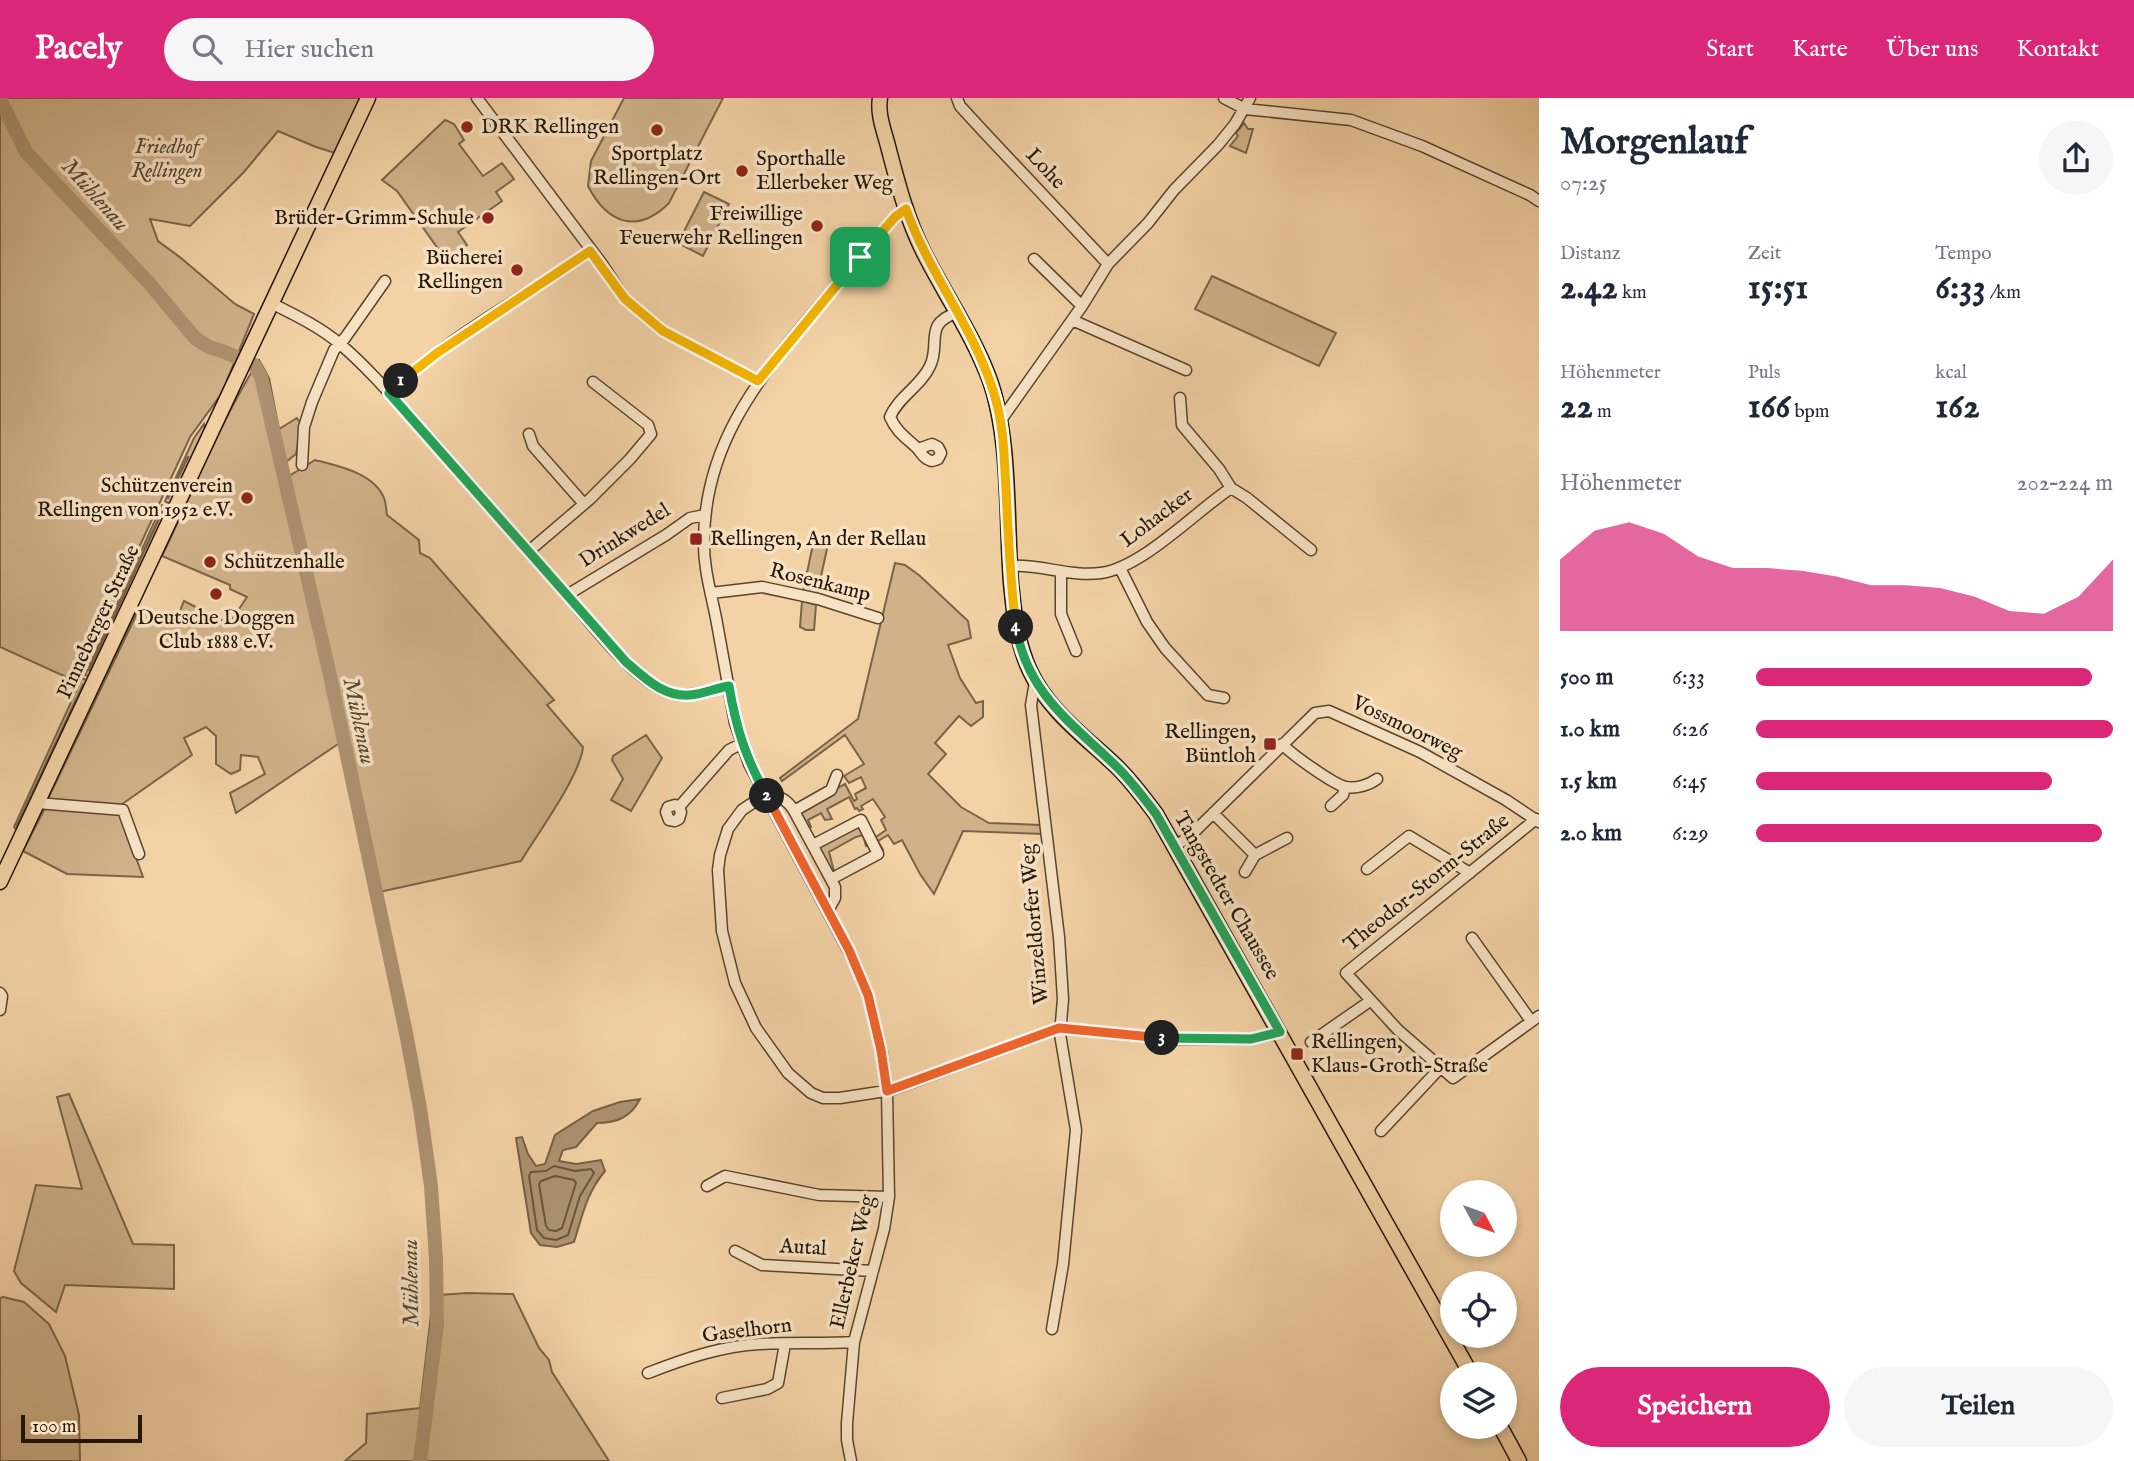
<!DOCTYPE html>
<html lang="de">
<head>
<meta charset="utf-8">
<style>
  :root { --surface:#fff; --page:#f6f6f7; --text:#1f2937; --muted:#747a83; --accent:#db2777 }
  body { margin:0; font-family:"IM FELL English",serif; background:var(--page); color:var(--text); height:100vh; display:flex; flex-direction:column; font-size:26px; white-space:nowrap }
  * { box-sizing:border-box; margin:0 }
  p { font-size:23px; color:var(--muted) }
  .icon { flex:none; width:38px; height:38px; fill:none; stroke:currentColor; stroke-width:2; stroke-linecap:round; stroke-linejoin:round }
  .map { position:relative; flex:1; overflow:hidden }
  .side { display:flex; flex-direction:column; background:var(--surface); width:595px }
  .side>* { flex:none }
  .needle { width:46px; rotate:131deg }
  .buttons { position:absolute; left:1440px; top:1082px; display:grid; gap:14px }
  .buttons a { display:grid; place-items:center; width:77px; height:77px; border-radius:50%; background:var(--surface); box-shadow:0 4px 10px #0003; font-size:35px }
  .scale { position:absolute; left:21px; bottom:18px; width:121px; box-sizing:border-box; padding-left:7px; border:4px solid #251608; border-top:0; font-size:19px; line-height:24px; white-space:nowrap; color:#251608; -webkit-text-stroke:5px #f7e2c4; paint-order:stroke }
  .pin { position:absolute; display:grid; place-items:center; width:60px; height:60px; color:#fff; margin:-30px; border-radius:14px; box-shadow:0 4px 10px #0006 }
  .km { position:absolute; width:35px; height:35px; margin:-18px; border-radius:50%; background:#222; color:#fff; font-size:19px; line-height:35px; text-align:center }
  .round { display:grid; place-items:center; flex:none; width:74px; height:74px; border-radius:37px; background:var(--page) }
  .summary { display:flex; align-items:center; justify-content:space-between; height:119px; padding:0 21px }
  h1 { font-size:38px; font-weight:700; line-height:52px }
  .stats { display:grid; grid-template-columns:repeat(3,1fr); gap:10px; height:119px; padding:7px 21px }
  .stats div { display:grid; align-content:center }
  .stats b { font-size:35px; font-weight:700 }
  .stats small { font-size:19px; font-weight:400 }
  .stats p { font-size:19px }
  .chart { height:196px; padding:14px 21px }
  .chart p { display:flex; justify-content:space-between }
  .chart svg { width:100%; height:126px; margin-top:7px; fill:var(--accent); opacity:.7 }
  .button { display:flex; gap:14px; margin-top:auto; padding:14px 21px }
  .button a { flex:1; height:80px; border-radius:42px; background:var(--accent); color:#fff; font-size:28px; font-weight:700; line-height:80px; text-align:center }
  .button a+a { background:var(--page); color:var(--text) }
  ul { padding:0 21px; list-style:none; font-size:23px }
  li { display:grid; grid-template-columns:112px 84px 1fr; align-items:center; height:52px }
  li i { height:18px; border-radius:9px; background:var(--accent) }
  header { display:flex; align-items:center; gap:42px; box-sizing:border-box; height:98px; padding:0 35px; background:var(--accent); color:#fff }
  header strong { font-size:33px }
  nav { display:flex; gap:38px; margin-inline-start:auto; font-size:24px }
  .search { width:490px; height:63px; background:var(--page); display:flex; align-items:center; gap:18px; box-sizing:border-box; padding:0 24px; border-radius:38px; color:var(--muted); font-size:26px }
  main { display:flex; flex:1; min-height:0 }
  .map>svg:first-child { display:block }
  .green { fill:#d0b28a; stroke:#7a6449; stroke-width:2 }
  .water { fill:#ad9270; stroke:#776046; stroke-width:2 }
  .lines { fill:none; stroke-linecap:round; stroke-linejoin:round }
  .shore { stroke:#69543c; stroke-width:2 }
  .stream { stroke:#776046; stroke-width:2.5 }
  .river { stroke:#ad9270; stroke-width:14 }
  .minor-casing { stroke:#58452f; stroke-width:13 }
  .major-casing { stroke:#251608; stroke-width:17 }
  .minor { stroke:#f7e2c4; stroke-width:10 }
  .major { stroke:#f3d2a5; stroke-width:14 }
  .split-1-casing { stroke:#fff; stroke-width:14 }
  .split-2-casing { stroke:#fff; stroke-width:14 }
  .split-3-casing { stroke:#fff; stroke-width:14 }
  .split-4-casing { stroke:#fff; stroke-width:14 }
  .split-5-casing { stroke:#fff; stroke-width:14 }
  .split-1 { stroke:#f5b400; stroke-width:9 }
  .split-2 { stroke:#22a559; stroke-width:9 }
  .split-3 { stroke:#f0652b; stroke-width:9 }
  .split-4 { stroke:#22a559; stroke-width:9 }
  .split-5 { stroke:#f5b400; stroke-width:9 }
  .poi-dot { fill:#8f2418; stroke:#f7e2c4; stroke-width:2.5 }
  .labels { text-anchor:middle; dominant-baseline:central; stroke-width:7; stroke-linejoin:round; paint-order:stroke }
  .poi-label { font-size:21px; fill:#251608; stroke:#f7e2c4; text-anchor:start }
  .park-label { font-size:21px; font-style:italic; fill:#58452f; stroke:#f7e2c4 }
  .street-label { font-size:21px; fill:#251608; stroke:#f7e2c4 }
  .water-label { font-size:23px; font-style:italic; fill:#5b4832; stroke:#f7e2c4 }
</style>
</head>
<body>
<header>
<strong>Pacely</strong>
<div class="search"><svg class="icon" aria-label="search" viewBox="0 0 24 24"><circle cx="10" cy="10" r="6"/><path d="M15 15l6 6"/></svg>Hier suchen</div>
<nav><a>Start</a><a>Karte</a><a>Über uns</a><a>Kontakt</a></nav>
</header>
<main>
<div class="map">
<svg width="1539" height="1363" viewBox="0 0 1539 1363">
  <rect width="100%" height="100%" fill="#f3d2a5"/>
  <filter id="stains"><feTurbulence type="fractalNoise" baseFrequency=".00286" numOctaves="4"/><feColorMatrix values="0 0 0 0 .2 0 0 0 0 .09 0 0 0 0 .02 0 0 0 .5 -.17"/></filter>
  <radialGradient id="worn" r=".72"><stop offset=".6" stop-color="#630" stop-opacity="0"/><stop offset="1" stop-color="#630" stop-opacity=".3"/></radialGradient>
  <path class="green" d="M0,0H360L335,55L316,49L278,33L244,74L190,128L150,121L158,143L181,160L235,206L254,216L222,295L190,339L77,584L0,549Z
    M624,0H723L669,105C637,137 607,125 588,88L591,63Z
    M445,22L454,26L464,42L459,46L483,78L502,65L514,81L496,94L502,103L458,134L467,147L446,162L397,93L382,82Z
    M1244,25L1248,31H1253L1246,55L1230,48L1238,38L1236,35Z
    M704,94L729,106L703,158L678,145Z
    M1212,178L1336,235L1319,268L1195,211Z
    M259,262L269,280L279,331L297,320L302,327L296,356L286,364L289,378L315,362C338,368 374,375 384,400C386,405 386,411 387,417L419,442L420,455L430,460L554,602L547,607L583,649C580,678 538,735 521,763L379,794L313,488L307,489L341,644L236,715L230,695L265,676L258,659L241,657L240,672L231,676L216,666V638L206,629L184,640L192,657L118,709L48,701L139,511L175,525L184,503L229,526L247,499L230,491V487L162,458C193,393 220,324 259,262Z
    M204,326L206,335L170,406L165,403L194,340Z
    M162,407L168,408L170,413L90,579L85,577Z
    M817,443L828,446L817,497L803,494L813,446Z
    M895,465L905,467L920,478L968,523L971,540L948,547L960,580L976,605L983,603V619L971,628L959,618L935,645L946,656L928,676L961,709L989,725L1042,727L1044,736L963,733L934,796L920,776L902,742L894,746L888,737L878,743L883,752L880,754L873,741L886,732L881,722L885,719L873,701L861,708L863,711L859,713L857,710L855,711L849,699L827,711L832,721L825,722L821,715L808,722L811,729L807,732L799,716L801,711L845,686L854,703L857,701L855,696L866,690L861,679L849,685L844,678L864,666L845,637L782,683L780,680L858,621Z
    M802,503L816,507L814,532H806L800,529Z
    M82,580L88,583L17,733L14,729Z
    M646,637L662,660L631,713L611,702L623,681L612,662L613,658Z
    M45,710L120,716L143,779L67,776L23,753Z
    M856,726L862,728L872,756L869,747L866,748L863,737L856,739L829,754L835,777L830,775L818,748Z
    M69,996L133,1146L174,1147V1191L65,1187L56,1214L21,1185L14,1173L36,1087L82,1091L57,999Z
    M467,1195L513,1196L539,1250L549,1262L552,1274L609,1363H345L366,1345L367,1316L420,1310L433,1199L439,1197Z
    M3,1199L24,1204L49,1226L65,1258L79,1317L80,1363H0V1200Z"/>
  <path class="water" d="M640,1001C631,1019 617,1025 597,1025L576,1049L563,1052L559,1063L576,1066L601,1062L605,1073C586,1096 583,1116 574,1144L557,1149L540,1147L531,1135L516,1040L522,1039L528,1056L536,1068L545,1066L555,1037L593,1013L620,1004Z"/>
  <g class="lines">
    <path class="shore" d="M554,1068L575,1073L591,1071L594,1075L580,1098L568,1137L556,1142L544,1140L537,1132L529,1078L531,1074L546,1073Z
      M555,1078L574,1082L576,1085L562,1130L556,1133L549,1132L546,1128L539,1086L541,1083Z"/>
    <path class="stream" d="M231,262L232,257
      M168,400L188,359
      M89,572L162,414
      M53,688L137,514
      M17,728L83,587"/>
    <path class="river" d="M0,1L26,54L149,185L195,240L209,249L225,254L254,267L261,279L329,573L406,935L420,1010L431,1088L436,1161L437,1227L420,1363"/>
    <defs>
      <path id="minor" d="M477,0L602,166L625,201L663,233L758,283
        M957,0L960,8L983,33L1108,166
        M1224,0L1245,11L1351,22L1422,48L1530,97L1539,103
        M1034,161L1082,208
        M271,205C295,217 320,229 340,246C373,274 402,310 431,342C475,393 520,443 564,494C590,523 630,579 666,593C687,602 708,592 728,588
        M1072,222L1186,272
        M389,295C446,240 525,199 590,153
        M1180,300L1182,327L1219,371L1231,390
        M1001,322L1082,208L1108,166L1148,125L1174,92L1218,47L1235,26L1250,0
        M529,336L533,348L540,356L584,406
        M918,351L932,346L938,349L941,355L938,361C933,363 932,364 927,361C923,359 920,353 916,349C905,339 896,333 890,319C898,299 921,288 930,268C941,246 923,225 957,215
        M302,367L304,329L312,304L334,252L345,240L385,183
        M529,453L590,401L630,361L651,336L648,327L593,284
        M1010,468C1041,466 1070,479 1101,475C1143,469 1195,414 1231,390L1247,400L1311,452
        M1120,470L1147,524L1165,550L1208,597L1224,600
        M1061,473V516L1076,553
        M711,495L762,489L818,501L878,520
        M567,497L666,437L690,420L705,417
        M1035,584L1031,607L1059,839L1063,901L1060,936L1076,1032L1063,1166L1052,1231
        M1282,646C1290,655 1334,687 1346,689C1356,691 1369,687 1377,681
        M37,705L123,712L139,756
        M1331,708L1343,697L1345,689
        M679,709L681,714L679,721L675,723L669,722L666,714L668,709L675,707L679,709L729,652L741,646
        M794,713L831,692L837,677
        M1213,715L1255,757L1245,774
        M1536,721L1346,875L1398,932L1453,980L1539,918
        M813,747L861,722L878,756L831,781
        M1174,748L1188,740L1315,615L1329,613L1420,654L1506,702L1539,724
        M1255,757L1287,740
        M1367,771L1409,738L1470,775
        M828,813L835,800V789L794,713C788,702 778,697 766,696L742,712L728,731L720,757L718,772L722,833L735,885L756,930L788,975L811,995L823,1000H840L892,992L1059,930L1169,941H1251L1280,935
        M1472,840L1531,923
        M0,895L2,898L0,912
        M1311,944L1370,903
        M1381,1033L1441,969
        M707,1088L725,1078L819,1097L889,1099
        M735,1153L762,1167L873,1173
        M648,1275C684,1261 721,1248 760,1246C791,1244 823,1246 854,1244
        M722,1300L767,1291L778,1285L785,1246
        M851,1363L847,1342V1325L854,1244L884,1131L889,1099L887,993L882,955L868,897L855,865L749,666L735,625C729,590 722,555 716,520C711,495 703,468 704,441C705,350 753,287 809,220C837,186 866,152 895,119L906,111"/>
      <path id="major" d="M880,0C877,17 885,35 889,52C898,86 907,121 923,153C944,195 972,235 989,280C1011,340 1006,421 1011,485C1014,516 1017,545 1030,573C1048,612 1084,638 1115,667C1131,682 1143,699 1156,716L1471,1276
        M0,784L368,0
        M1500,1328L1519,1363"/>
    </defs>
    <use href="#minor" class="minor-casing"/>
    <use href="#major" class="major-casing"/>
    <use href="#minor" class="minor"/>
    <use href="#major" class="major"/>
  </g>
  <g class="lines">
    <defs>
      <path id="split-1" d="M401,283L437,255L590,153L625,201L663,233L758,283L860,159"/>
      <path id="split-2" d="M401,283L389,295L626,564C645,580 663,599 690,597C703,596 716,590 729,588C736,630 746,661 767,698"/>
      <path id="split-3" d="M767,698L849,852L868,897L881,952L887,993L1059,930L1162,940"/>
      <path id="split-4" d="M1016,529C1027,596 1073,626 1118,670C1132,684 1144,700 1156,716L1280,934L1251,941L1162,940"/>
      <path id="split-5" d="M860,159L895,119L906,111C929,176 976,232 995,299C1004,329 1004,360 1006,390C1008,436 1010,483 1016,529"/>
    </defs>
    <use href="#split-1" class="split-1-casing"/>
    <use href="#split-2" class="split-2-casing"/>
    <use href="#split-3" class="split-3-casing"/>
    <use href="#split-4" class="split-4-casing"/>
    <use href="#split-5" class="split-5-casing"/>
    <use href="#split-1" class="split-1"/>
    <use href="#split-2" class="split-2"/>
    <use href="#split-3" class="split-3"/>
    <use href="#split-4" class="split-4"/>
    <use href="#split-5" class="split-5"/>
  </g>
  <g class="poi-dot">
    <circle cx="467" cy="29" r="7"/>
    <circle cx="657" cy="32" r="7"/>
    <circle cx="742" cy="73" r="7"/>
    <circle cx="488" cy="120" r="7"/>
    <circle cx="817" cy="128" r="7"/>
    <circle cx="517" cy="172" r="7"/>
    <circle cx="247" cy="400" r="7"/>
    <rect x="689" y="434" width="14" height="14" rx="3.5"/>
    <circle cx="210" cy="464" r="7"/>
    <circle cx="216" cy="496" r="7"/>
    <rect x="1263" y="639" width="14" height="14" rx="3.5"/>
    <rect x="1290" y="949" width="14" height="14" rx="3.5"/>
  </g>
  <g class="labels">
    <g class="poi-label">
      <text x="481" y="29">DRK Rellingen</text>
      <text x="657" y="56" text-anchor="middle">Sportplatz<tspan x="657" dy="24">Rellingen-Ort</tspan></text>
      <text x="756" y="61">Sporthalle<tspan x="756" dy="24">Ellerbeker Weg</tspan></text>
      <text x="803" y="116" text-anchor="end">Freiwillige<tspan x="803" dy="24">Feuerwehr Rellingen</tspan></text>
      <text x="474" y="120" text-anchor="end">Brüder-Grimm-Schule</text>
      <text x="503" y="160" text-anchor="end">Bücherei<tspan x="503" dy="24">Rellingen</tspan></text>
      <text x="233" y="388" text-anchor="end">Schützenverein<tspan x="233" dy="24">Rellingen von 1952 e.V.</tspan></text>
      <text x="710" y="441">Rellingen, An der Rellau</text>
      <text x="224" y="464">Schützenhalle</text>
      <text x="216" y="520" text-anchor="middle">Deutsche Doggen<tspan x="216" dy="24">Club 1888 e.V.</tspan></text>
      <text x="1256" y="634" text-anchor="end">Rellingen,<tspan x="1256" dy="24">Büntloh</tspan></text>
      <text x="1311" y="944">Rellingen,<tspan x="1311" dy="24">Klaus-Groth-Straße</tspan></text>
    </g>
    <g class="park-label">
      <text x="167" y="49">Friedhof<tspan x="167" dy="24">Rellingen</tspan></text>
    </g>
    <g class="street-label">
      <text transform="translate(1045 71) rotate(47)">Lohe</text>
      <text transform="translate(1157 420) rotate(-37)">Lohacker</text>
      <text transform="translate(625 438) rotate(-32)">Drinkwedel</text>
      <text transform="translate(820 485) rotate(14)">Rosenkamp</text>
      <text transform="translate(99 524) rotate(-65)">Pinneberger Straße</text>
      <text transform="translate(1407 630) rotate(26)">Vossmoorweg</text>
      <text transform="translate(1427 785) rotate(-39)">Theodor-Storm-Straße</text>
      <text transform="translate(1226 798) rotate(60)">Tangstedter Chaussee</text>
      <text transform="translate(1035 826) rotate(-95)">Winzeldorfer Weg</text>
      <text transform="translate(803 1150) rotate(3)">Autal</text>
      <text transform="translate(853 1164) rotate(-77)">Ellerbeker Weg</text>
      <text transform="translate(747 1233) rotate(-7)">Gaselhorn</text>
    </g>
    <g class="water-label">
      <text transform="translate(95 97) rotate(48)">Mühlenau</text>
      <text transform="translate(359 623) rotate(78)">Mühlenau</text>
      <text transform="translate(411 1185) rotate(-91)">Mühlenau</text>
    </g>
  </g>
  <rect width="100%" height="100%" filter="url(#stains)"/>
  <rect width="100%" height="100%" fill="url(#worn)"/>
</svg>
<div class="buttons">
<a><svg class="needle" viewBox="-14 -14 28 28"><path d="M0-13l5 13h-10z" fill="#e53935"/><path d="M0 13l5-13h-10z" fill="#747a83"/></svg></a>
<a><svg class="icon" aria-label="locate" viewBox="0 0 24 24"><circle cx="12" cy="12" r="6"/><path d="M12 2v4M12 18v4M2 12h4M18 12h4"/></svg></a>
<a><svg class="icon" aria-label="layers" viewBox="0 0 24 24"><path d="M12 4l9 5-9 5-9-5zM3 14l9 5 9-5"/></svg></a>
</div>
<div class="scale">100 m</div>
<div class="pin" style="left:860px;top:159px;background:#1e9e55"><svg class="icon" aria-label="arrive" viewBox="0 0 24 24"><path d="M6 21V4h12l-3 4 3 4H6"/></svg></div>
<b class="km" style="left:401px;top:283px">1</b>
<b class="km" style="left:767px;top:698px">2</b>
<b class="km" style="left:1162px;top:940px">3</b>
<b class="km" style="left:1016px;top:529px">4</b>
</div>
<section class="side">
<div class="summary"><div><h1>Morgenlauf</h1><p>07:25</p></div><a class="round"><svg class="icon" aria-label="share" viewBox="0 0 24 24"><path d="M12 15V3M7 8l5-5 5 5M5 13v7h14v-7"/></svg></a></div>
<div class="stats">
<div><p>Distanz</p><b>2.42<small> km</small></b></div>
<div><p>Zeit</p><b>15:51</b></div>
<div><p>Tempo</p><b>6:33<small> /km</small></b></div>
</div>
<div class="stats">
<div><p>Höhenmeter</p><b>22<small> m</small></b></div>
<div><p>Puls</p><b>166<small> bpm</small></b></div>
<div><p>kcal</p><b>162</b></div>
</div>
<div class="chart"><p><span>Höhenmeter</span>202–224 m</p>
<svg viewBox="0 0 160 44" preserveAspectRatio="none"><path d="M0 44V19L10 9L20 6L30 10L40 18L50 22L60 22L70 23L80 25L90 28L100 28L110 29L120 32L130 37L140 38L150 32L160 19V44z"/></svg>
</div>
<ul>
<li><b>500 m</b>6:33<i style="width:94%"></i></li>
<li><b>1.0 km</b>6:26<i style="width:100%"></i></li>
<li><b>1.5 km</b>6:45<i style="width:83%"></i></li>
<li><b>2.0 km</b>6:29<i style="width:97%"></i></li>
</ul>
<div class="button"><a>Speichern</a><a>Teilen</a></div>
</section>
</main>
</body>
</html>
